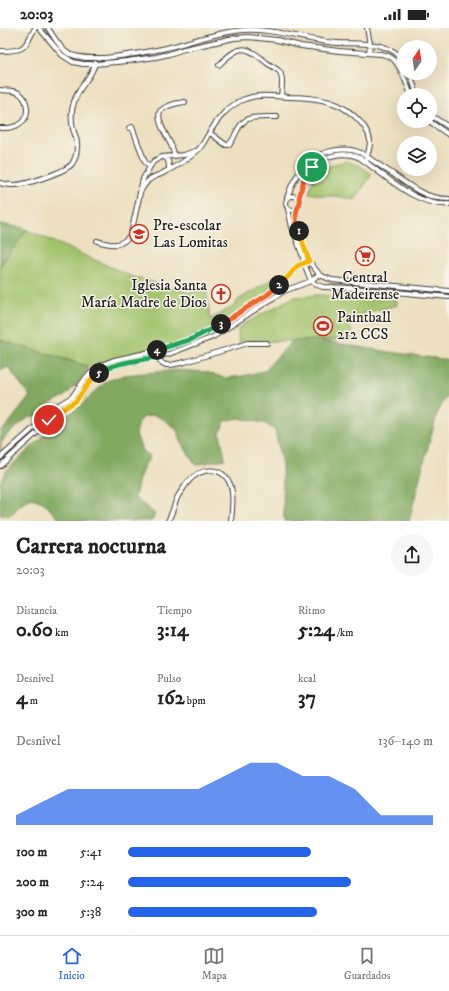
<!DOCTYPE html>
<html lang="es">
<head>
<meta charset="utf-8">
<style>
  :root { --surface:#fff; --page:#f6f6f6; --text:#222; --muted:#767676; --line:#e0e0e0; --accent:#2563eb }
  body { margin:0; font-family:"IM FELL DW Pica",serif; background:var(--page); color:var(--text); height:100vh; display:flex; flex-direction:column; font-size:15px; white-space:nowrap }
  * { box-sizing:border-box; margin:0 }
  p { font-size:13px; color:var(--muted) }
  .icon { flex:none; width:22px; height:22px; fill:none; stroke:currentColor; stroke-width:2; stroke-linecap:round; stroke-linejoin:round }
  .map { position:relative; height:493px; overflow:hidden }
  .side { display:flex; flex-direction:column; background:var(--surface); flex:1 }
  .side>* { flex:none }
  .needle { width:26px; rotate:12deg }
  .tools { position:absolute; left:397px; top:12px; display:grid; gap:8px }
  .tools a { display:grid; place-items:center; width:40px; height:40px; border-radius:50%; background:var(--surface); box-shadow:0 4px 16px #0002; font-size:20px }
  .pin { position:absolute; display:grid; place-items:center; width:34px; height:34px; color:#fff; margin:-17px; border:2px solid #fff; border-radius:50%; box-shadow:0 1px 4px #0007 }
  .km { position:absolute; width:20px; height:20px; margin:-10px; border-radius:50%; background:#222; color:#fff; font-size:11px; line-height:20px; text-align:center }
  .round { display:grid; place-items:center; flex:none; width:42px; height:42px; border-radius:21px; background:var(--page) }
  .overview { display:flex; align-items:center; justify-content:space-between; height:68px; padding:0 16px }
  h1 { font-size:22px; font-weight:700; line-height:30px }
  .stats { display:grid; grid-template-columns:repeat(3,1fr); gap:6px; height:68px; padding:4px 16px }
  .stats div { display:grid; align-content:center }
  .stats b { font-size:20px; font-weight:700 }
  .stats small { font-size:11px; font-weight:400 }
  .stats p { font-size:11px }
  .chart { height:112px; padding:8px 16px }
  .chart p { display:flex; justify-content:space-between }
  .chart svg { width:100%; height:72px; margin-top:4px; fill:var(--accent); opacity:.7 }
  ul { padding:0 16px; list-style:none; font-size:13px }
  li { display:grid; grid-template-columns:64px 48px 1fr; align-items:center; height:30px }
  li i { height:10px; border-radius:5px; background:var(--accent) }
  .status { display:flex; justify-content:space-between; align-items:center; height:28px; padding:0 20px; background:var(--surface); direction:ltr }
  .status svg { height:11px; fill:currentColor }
  .tab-bar { display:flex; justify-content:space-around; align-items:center; height:56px; border-top:1px solid var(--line); background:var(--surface); font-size:11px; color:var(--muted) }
  .tab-bar a { display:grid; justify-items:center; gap:2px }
  .tab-bar .selected { color:var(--accent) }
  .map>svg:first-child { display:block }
  .green { fill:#a1c26a; stroke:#5e6f43 }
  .forest { fill:#80a85e; stroke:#4e623d }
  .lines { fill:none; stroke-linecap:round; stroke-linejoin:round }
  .minor-casing { stroke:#3b3935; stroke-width:6 }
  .minor { stroke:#fff; stroke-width:4 }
  .split-1-casing { stroke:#fff; stroke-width:8 }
  .split-2-casing { stroke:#fff; stroke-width:8 }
  .split-3-casing { stroke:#fff; stroke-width:8 }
  .split-4-casing { stroke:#fff; stroke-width:8 }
  .split-5-casing { stroke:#fff; stroke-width:8 }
  .split-6-casing { stroke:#fff; stroke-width:8 }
  .split-1 { stroke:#f0652b; stroke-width:5 }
  .split-2 { stroke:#f5b400; stroke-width:5 }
  .split-3 { stroke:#f0652b; stroke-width:5 }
  .split-4 { stroke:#22a559; stroke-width:5 }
  .split-5 { stroke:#22a559; stroke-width:5 }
  .split-6 { stroke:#f5b400; stroke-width:5 }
  .labels { text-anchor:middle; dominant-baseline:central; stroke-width:3; stroke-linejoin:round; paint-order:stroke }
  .poi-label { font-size:15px; fill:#1c1c1c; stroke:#f7f3e8; text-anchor:start }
</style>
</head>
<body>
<div class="status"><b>20:03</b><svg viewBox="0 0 49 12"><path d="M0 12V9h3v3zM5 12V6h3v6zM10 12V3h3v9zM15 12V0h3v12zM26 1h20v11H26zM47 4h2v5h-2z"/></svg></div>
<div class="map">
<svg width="449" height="493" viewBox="0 0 449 493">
  <rect width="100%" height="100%" fill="#f7f3e8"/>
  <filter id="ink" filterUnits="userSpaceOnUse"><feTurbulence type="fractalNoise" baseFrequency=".025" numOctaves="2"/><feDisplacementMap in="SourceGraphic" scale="8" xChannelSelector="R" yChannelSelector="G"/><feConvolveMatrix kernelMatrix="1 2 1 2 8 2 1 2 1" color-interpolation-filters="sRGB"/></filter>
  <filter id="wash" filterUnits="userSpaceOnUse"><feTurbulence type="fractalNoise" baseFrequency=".012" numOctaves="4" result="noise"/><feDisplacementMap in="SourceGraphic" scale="16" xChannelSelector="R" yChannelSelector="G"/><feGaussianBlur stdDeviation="0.9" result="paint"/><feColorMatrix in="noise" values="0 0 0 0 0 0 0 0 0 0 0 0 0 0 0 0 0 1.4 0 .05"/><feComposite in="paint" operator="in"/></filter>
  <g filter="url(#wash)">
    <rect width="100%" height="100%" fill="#ede0c0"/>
    <path class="green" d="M346,133L360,138L372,146L355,172L337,168H324L309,165C314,142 326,138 346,133Z
      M27,202L131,248L189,265L206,257L210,291L234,278L238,272L274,250L280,247L286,250L285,256L277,262L241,285L175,318L100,335L93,339L81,336L0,312V238Z
      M318,267L397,272V277C382,281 361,285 348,292V298L352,302V312H327L239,314L238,301L244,296L294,269Z"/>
    <path class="forest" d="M0,196L23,200L27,202L0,238Z
      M0,312L81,336L89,340L76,357L65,368L51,375L39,388L29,389L7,407L1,415V422L0,424V403L6,399L30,368L8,339L0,343Z
      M317,312L390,324L449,332V363L437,386L421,445L409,493H284L282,437L275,402L264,395L238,390L225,393L220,405L225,431L196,437L182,416L177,402L165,392L154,387L144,389L139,394L136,406L141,420L150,429C140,443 138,453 135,470L155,486L152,493H61L43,474L32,470C23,474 17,480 11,487H0V454L7,442L55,397L83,375L107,353L124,347L177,342L206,344L225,350L243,348L264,343L292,313Z"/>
  </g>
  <g filter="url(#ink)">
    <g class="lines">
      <defs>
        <path id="minor" d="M39,0L62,27L73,34L83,36H95L127,33L156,29L169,26L184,21L234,10L248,9L277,12L301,18L339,23L381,26C386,27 390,28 393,31C401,38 407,57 411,67
          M48,0C54,9 60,21 69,26C80,31 93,30 105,30C124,28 143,25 162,21C189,15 215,4 244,2C276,0 306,13 337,15C360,16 389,12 404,33
          M367,0L370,16L369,25
          M0,23C25,23 24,21 35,0
          M219,37C239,17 245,16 267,35C271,38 276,40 280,44C283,50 282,61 281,68
          M410,45L417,67
          M0,62C6,63 14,62 19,65C22,67 25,71 26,75C31,94 16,101 0,100
          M430,87L449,99
          M429,93L449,107
          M129,100L132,99L145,134L149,138
          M210,105L226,117H228C233,114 234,108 237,103C239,99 243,93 248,91C255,88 269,89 277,89
          M174,128C174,125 173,122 172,119C168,109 156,94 160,83C167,77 176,75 185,74
          M164,129C169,131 169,136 169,141
          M0,155C4,156 8,157 12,157C23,158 65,144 72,136C75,132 77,124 77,119C78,113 75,107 73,101C71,92 71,83 74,74C78,59 93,48 95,35
          M140,164C143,160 145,155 149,152C153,148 158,148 163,145C175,139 188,132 198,122C203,117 205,112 208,107C217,92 228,77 245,71C258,66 273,68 287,69C301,69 316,70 330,74C345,78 367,95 370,112C370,119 368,127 365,133
          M286 175a7 7 0 1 1 14 0a7 7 0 1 1-14 0Z
          M287,170C291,157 299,142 310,133C324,122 346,118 361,125C372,132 382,139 393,146C411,159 426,171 449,171
          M299,170C301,161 303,151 308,143C319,128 344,122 360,130C385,147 417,179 449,176
          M288,181L292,199L302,226L304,235L311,253L317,257L323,259L352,260L449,269
          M297,181V197L309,233L319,246L322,248L332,252L343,253L449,263
          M97,213C111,217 121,220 131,206L143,151L151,137L154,133L162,129L184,127L195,123
          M155,323L157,329L162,335L166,337H171L185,334L248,315H267
          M0,430L36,398L55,379L72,369L87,348L101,337L114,332L155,323L181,315L192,311L210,302L267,267L285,252L297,238L309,233
          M0,438L40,402L58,384L75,373L80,369L91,352L103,341L116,337L169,326L213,309L284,263L311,253L319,246
          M168,493C172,486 174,478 177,470C180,464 184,460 187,455C200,439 224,436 231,459C234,469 232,482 231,493"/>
      </defs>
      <use href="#minor" class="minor-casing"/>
      <use href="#minor" class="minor"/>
    </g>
  </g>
  <g class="lines" filter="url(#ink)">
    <defs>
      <path id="split-1" d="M299,203C297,197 295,189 297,182C297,180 299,178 300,176L299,170L304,151L312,139"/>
      <path id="split-2" d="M279,257L288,249L297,238L309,233L299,203"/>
      <path id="split-3" d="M221,296L267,267L279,257"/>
      <path id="split-4" d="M157,322L192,311L221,296"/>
      <path id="split-5" d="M99,345C110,335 141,332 157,329L155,323L157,322"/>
      <path id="split-6" d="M49,392L58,384L76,373L91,352L99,345"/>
    </defs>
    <use href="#split-1" class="split-1-casing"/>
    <use href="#split-2" class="split-2-casing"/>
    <use href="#split-3" class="split-3-casing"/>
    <use href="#split-4" class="split-4-casing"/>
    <use href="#split-5" class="split-5-casing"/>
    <use href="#split-6" class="split-6-casing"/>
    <use href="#split-1" class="split-1"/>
    <use href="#split-2" class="split-2"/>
    <use href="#split-3" class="split-3"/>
    <use href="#split-4" class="split-4"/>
    <use href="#split-5" class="split-5"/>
    <use href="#split-6" class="split-6"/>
  </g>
  <defs>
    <symbol id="school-ring" viewBox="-11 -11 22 22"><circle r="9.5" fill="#f7f3e8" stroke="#c8321e" stroke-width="1.5"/><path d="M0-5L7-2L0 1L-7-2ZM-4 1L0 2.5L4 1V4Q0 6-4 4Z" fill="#c8321e"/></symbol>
    <symbol id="supermarket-ring" viewBox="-11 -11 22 22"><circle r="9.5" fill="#f7f3e8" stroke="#c8321e" stroke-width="1.5"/><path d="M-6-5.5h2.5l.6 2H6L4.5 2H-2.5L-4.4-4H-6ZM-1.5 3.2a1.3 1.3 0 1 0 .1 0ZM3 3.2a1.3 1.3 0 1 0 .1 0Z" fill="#c8321e"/></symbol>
    <symbol id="church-ring" viewBox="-11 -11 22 22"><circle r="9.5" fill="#f7f3e8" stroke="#c8321e" stroke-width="1.5"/><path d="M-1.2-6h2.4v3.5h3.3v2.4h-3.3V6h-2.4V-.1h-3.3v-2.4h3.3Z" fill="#c8321e"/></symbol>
    <symbol id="stadium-ring" viewBox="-11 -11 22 22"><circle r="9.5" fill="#f7f3e8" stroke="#c8321e" stroke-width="1.5"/><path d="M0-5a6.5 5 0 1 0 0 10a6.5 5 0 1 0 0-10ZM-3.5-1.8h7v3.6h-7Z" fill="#c8321e"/></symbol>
  </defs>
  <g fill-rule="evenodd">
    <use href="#school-ring" x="128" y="195" width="22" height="22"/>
    <use href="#supermarket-ring" x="354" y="217" width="22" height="22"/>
    <use href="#church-ring" x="210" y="255" width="22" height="22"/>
    <use href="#stadium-ring" x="312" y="287" width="22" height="22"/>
  </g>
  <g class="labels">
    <g class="poi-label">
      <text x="153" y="197">Pre-escolar<tspan x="153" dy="17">Las Lomitas</tspan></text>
      <text x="365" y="249" text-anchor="middle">Central<tspan x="365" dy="17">Madeirense</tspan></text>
      <text x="207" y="257" text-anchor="end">Iglesia Santa<tspan x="207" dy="17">María Madre de Dios</tspan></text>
      <text x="337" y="289">Paintball<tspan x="337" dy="17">212 CCS</tspan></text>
    </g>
  </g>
</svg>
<div class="tools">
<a><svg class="needle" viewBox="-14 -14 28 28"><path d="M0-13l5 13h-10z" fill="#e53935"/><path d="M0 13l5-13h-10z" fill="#767676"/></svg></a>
<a><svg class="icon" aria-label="locate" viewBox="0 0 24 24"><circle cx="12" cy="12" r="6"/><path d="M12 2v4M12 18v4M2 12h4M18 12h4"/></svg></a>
<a><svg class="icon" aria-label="layers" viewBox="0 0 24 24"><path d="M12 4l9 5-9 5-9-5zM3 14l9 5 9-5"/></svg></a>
</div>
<div class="pin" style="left:312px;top:139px;background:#1e9e55"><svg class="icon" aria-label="arrive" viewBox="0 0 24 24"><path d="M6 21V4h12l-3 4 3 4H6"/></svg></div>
<div class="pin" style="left:49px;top:392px;background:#d93025"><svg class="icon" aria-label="check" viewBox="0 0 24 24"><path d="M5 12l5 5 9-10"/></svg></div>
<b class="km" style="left:299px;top:203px">1</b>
<b class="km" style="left:279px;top:257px">2</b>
<b class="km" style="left:221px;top:296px">3</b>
<b class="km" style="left:157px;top:322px">4</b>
<b class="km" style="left:99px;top:345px">5</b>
</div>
<section class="side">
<div class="overview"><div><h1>Carrera nocturna</h1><p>20:03</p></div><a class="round"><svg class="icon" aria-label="share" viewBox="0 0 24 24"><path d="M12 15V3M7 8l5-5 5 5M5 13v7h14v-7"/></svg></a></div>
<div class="stats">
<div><p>Distancia</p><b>0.60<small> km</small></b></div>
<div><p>Tiempo</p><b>3:14</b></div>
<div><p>Ritmo</p><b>5:24<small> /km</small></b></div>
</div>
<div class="stats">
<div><p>Desnivel</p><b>4<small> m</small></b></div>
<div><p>Pulso</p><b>162<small> bpm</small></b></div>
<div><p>kcal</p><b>37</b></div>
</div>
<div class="chart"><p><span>Desnivel</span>136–140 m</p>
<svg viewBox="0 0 160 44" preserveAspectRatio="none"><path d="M0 44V38L10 30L20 22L30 22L40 22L50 22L60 22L70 22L80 14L90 6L100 6L110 14L120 14L130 22L140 38L150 38L160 38V44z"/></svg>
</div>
<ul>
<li><b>100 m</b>5:41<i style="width:60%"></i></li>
<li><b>200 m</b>5:24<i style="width:73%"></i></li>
<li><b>300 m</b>5:38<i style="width:62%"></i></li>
</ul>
</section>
<nav class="tab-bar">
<a class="selected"><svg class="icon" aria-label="home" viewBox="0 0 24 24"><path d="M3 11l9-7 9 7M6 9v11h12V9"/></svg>Inicio</a>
<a><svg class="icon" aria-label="map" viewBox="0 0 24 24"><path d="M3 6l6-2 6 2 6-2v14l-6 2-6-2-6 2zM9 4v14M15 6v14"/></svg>Mapa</a>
<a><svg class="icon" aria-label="saved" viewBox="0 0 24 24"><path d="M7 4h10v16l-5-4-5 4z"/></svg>Guardados</a>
</nav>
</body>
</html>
